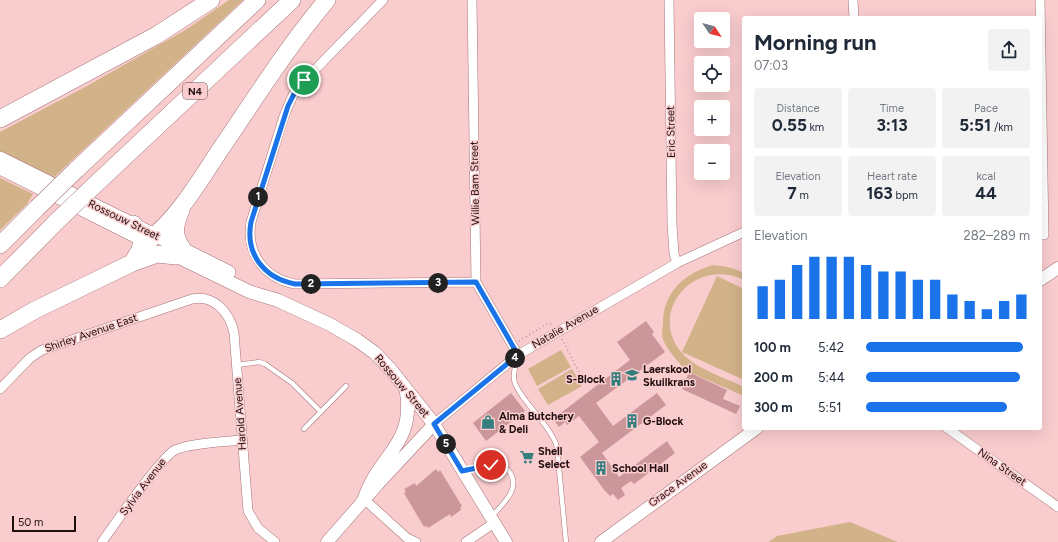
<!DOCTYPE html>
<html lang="en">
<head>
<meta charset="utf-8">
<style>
  :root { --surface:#fff; --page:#f2f2f3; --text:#1f2937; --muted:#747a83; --accent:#1a73e8 }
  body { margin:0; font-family:Figtree,sans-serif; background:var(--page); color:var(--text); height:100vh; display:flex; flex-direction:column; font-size:15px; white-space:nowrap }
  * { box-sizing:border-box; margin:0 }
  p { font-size:13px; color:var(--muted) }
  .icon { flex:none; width:22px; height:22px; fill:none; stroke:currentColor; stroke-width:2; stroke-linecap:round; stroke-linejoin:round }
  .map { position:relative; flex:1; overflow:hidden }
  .drawer { position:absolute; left:742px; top:16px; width:300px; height:414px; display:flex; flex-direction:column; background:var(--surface); border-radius:4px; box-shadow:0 4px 16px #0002 }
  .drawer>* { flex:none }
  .needle { width:26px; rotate:125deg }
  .controls { position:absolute; left:694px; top:12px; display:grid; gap:8px }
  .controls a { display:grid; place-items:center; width:36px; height:36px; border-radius:4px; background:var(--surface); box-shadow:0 4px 16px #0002; font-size:20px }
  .scale { position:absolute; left:12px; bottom:10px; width:64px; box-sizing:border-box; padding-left:4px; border:2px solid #210e10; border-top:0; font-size:11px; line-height:14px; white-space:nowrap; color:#210e10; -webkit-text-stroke:3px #f9ccce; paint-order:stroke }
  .pin { position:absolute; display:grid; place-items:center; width:34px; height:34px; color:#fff; margin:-17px; border:2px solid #fff; border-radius:50%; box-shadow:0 1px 4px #0007 }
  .km { position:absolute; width:20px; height:20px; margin:-10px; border-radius:50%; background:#222; color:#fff; font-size:11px; line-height:20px; text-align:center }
  .round { display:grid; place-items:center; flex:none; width:42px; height:42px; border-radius:4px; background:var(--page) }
  .summary { display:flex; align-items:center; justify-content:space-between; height:68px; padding:0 12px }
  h1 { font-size:22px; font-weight:700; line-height:30px }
  .figures { display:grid; grid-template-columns:repeat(3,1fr); gap:6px; height:68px; padding:4px 12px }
  .figures div { display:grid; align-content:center; border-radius:4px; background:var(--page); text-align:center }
  .figures b { font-size:17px; font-weight:700 }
  .figures small { font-size:11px; font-weight:400 }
  .figures p { font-size:11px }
  .chart { height:112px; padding:8px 12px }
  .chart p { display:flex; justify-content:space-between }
  .chart svg { width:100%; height:72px; margin-top:4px; stroke:var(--accent); stroke-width:6 }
  ul { padding:0 12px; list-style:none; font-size:13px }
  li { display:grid; grid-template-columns:64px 48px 1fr; align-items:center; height:30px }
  li i { height:10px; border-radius:5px; background:var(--accent) }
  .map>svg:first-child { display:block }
  .green { fill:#d2b389 }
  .building { fill:#cc979a }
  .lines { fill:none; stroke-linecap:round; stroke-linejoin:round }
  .service-casing { stroke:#a77477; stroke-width:5.5 }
  .minor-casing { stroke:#a77477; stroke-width:10 }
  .tertiary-casing { stroke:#a77477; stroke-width:13 }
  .secondary-casing { stroke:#a77477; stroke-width:14 }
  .motorway-casing { stroke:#a77477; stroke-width:18 }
  .path { stroke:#b89395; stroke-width:1.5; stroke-dasharray:1 3; stroke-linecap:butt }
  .service { stroke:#fff; stroke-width:4.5 }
  .minor { stroke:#fff; stroke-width:9 }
  .tertiary { stroke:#fff; stroke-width:12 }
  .secondary { stroke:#fff; stroke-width:13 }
  .motorway { stroke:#fff; stroke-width:17 }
  .motorway-bridge-casing { stroke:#a77477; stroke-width:18; stroke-linecap:butt }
  .motorway-bridge { stroke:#fff; stroke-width:17 }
  .route-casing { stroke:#fff; stroke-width:8 }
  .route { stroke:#1a73e8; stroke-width:5 }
  .labels { text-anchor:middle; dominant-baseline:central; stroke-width:3; stroke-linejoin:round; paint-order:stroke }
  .shield { fill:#f9ccce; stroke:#624749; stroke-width:1 }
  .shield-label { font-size:10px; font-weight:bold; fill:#210e10 }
  .street-label { font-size:11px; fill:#210e10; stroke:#f9ccce }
  .poi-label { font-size:11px; font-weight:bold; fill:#210e10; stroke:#f9ccce; text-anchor:start }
</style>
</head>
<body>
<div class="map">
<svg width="1058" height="542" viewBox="0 0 1058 542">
  <rect width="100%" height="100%" fill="#f9ccce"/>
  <path class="green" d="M229,0H243L52,179L0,153V132L87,86L187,29Z
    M0,178L33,194L27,204L0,230Z
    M713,265C725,266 734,268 744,273V280C693,256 646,314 683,354C698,370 724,377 744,387V396L687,371C680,365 665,347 663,339C661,334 663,328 663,323C663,292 685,273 713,265Z
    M717,276L744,289V380L682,352Z
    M561,350L571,367L537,386L528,369Z
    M572,369L582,386L548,405L538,389Z
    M850,522L898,542H768L777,536Z"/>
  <path class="building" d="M646,321L654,332L652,334L665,352L596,403L613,426L657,393L666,405L602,453L619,477L667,441L675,453L634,484L631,481L621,488L625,495L618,500L613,494L610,496L605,491L580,457L599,442L579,416L567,425L565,422L559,427L553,419L630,360L617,342Z
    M689,372L727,390L723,399L740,406L736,414L682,389Z
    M511,393L525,411L486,441L473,423Z
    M436,469L438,472L440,470L462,506L460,508L461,510L451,517L450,514L428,528L427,526L424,527L404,493L406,492L404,489L415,483L416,486Z"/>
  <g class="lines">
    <defs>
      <path id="service" d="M518,357C516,364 513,371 514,379C516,396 551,425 557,447L566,542
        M237,365L259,362L265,364L292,383L321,412
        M304,429L346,386
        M464,471C474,469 487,463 498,464C502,464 505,467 508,470C523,487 503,504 491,517"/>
      <path id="minor" d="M383,0L305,80L293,95L284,116L251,222C246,253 264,278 295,284L476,282
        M472,0L476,282L518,355
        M669,0L672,224L674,254L677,263
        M853,0L854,18
        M1040,0L1044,235
        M0,389L30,358L42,350L192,299C214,294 230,313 234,333L248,511L258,528L275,542
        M434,424L518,355L677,263L744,232
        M947,428L1058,507
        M364,499L407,538L416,542
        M102,542C114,525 161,457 175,450C190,443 223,442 242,440
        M466,542L494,523"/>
      <path id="tertiary" d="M1040,280L1058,268
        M327,542L378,484L434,424L506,542
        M601,542L757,428"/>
      <path id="secondary" d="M0,158L229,272
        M0,168L145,241
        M168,252L250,292L277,300L329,324L357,340L375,353L391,370L434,424
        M364,499C379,454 416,445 406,389"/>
      <path id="motorway" d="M0,119L157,35L211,0
        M76,170L257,0
        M98,182L292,0
        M181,210C175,225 172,234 182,248
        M147,242C179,217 200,180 222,147C256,97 288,46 327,0
        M0,245L37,208
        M132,263L157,254L176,256
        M0,279L57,221
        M0,330L35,310L132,263L140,250L142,240L133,224"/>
    </defs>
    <use href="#service" class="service-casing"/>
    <use href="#minor" class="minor-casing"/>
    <use href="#tertiary" class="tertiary-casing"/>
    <use href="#secondary" class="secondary-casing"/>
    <use href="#motorway" class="motorway-casing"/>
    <path class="path" d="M562,339L582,378
      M519,341L547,324H552"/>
    <use href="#service" class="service"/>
    <use href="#minor" class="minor"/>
    <use href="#tertiary" class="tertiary"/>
    <use href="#secondary" class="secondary"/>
    <use href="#motorway" class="motorway"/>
    <defs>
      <path id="motorway-bridge" d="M37,208L76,170
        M57,221L98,182"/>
    </defs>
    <use href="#motorway-bridge" class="motorway-bridge-casing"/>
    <use href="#motorway-bridge" class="motorway-bridge"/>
  </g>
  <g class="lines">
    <defs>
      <path id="route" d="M304,80L295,92L288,106L251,222C245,254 264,278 295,284L476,282L518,355L434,424L462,471L491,465"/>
    </defs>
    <use href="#route" class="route-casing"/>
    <use href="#route" class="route"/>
  </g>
  <defs>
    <symbol id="school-bare" viewBox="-9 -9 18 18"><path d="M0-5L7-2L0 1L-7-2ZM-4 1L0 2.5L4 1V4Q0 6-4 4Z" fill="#357e7e" stroke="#f9ccce" stroke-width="2.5" paint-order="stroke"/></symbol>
    <symbol id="building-bare" viewBox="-9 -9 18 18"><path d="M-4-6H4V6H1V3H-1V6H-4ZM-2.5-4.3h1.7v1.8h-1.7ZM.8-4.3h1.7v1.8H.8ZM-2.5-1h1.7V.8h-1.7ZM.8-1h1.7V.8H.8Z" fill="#357e7e" stroke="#f9ccce" stroke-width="2.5" paint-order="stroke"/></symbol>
    <symbol id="shop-bare" viewBox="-9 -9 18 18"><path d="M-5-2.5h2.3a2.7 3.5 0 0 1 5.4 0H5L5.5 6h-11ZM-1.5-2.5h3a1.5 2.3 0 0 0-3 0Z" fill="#357e7e" stroke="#f9ccce" stroke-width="2.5" paint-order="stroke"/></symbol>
    <symbol id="supermarket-bare" viewBox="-9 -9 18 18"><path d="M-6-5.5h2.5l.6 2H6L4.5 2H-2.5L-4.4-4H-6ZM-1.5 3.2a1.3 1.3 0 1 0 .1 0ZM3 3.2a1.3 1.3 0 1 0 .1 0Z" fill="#357e7e" stroke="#f9ccce" stroke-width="2.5" paint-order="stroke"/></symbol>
  </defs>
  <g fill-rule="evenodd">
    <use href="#school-bare" x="622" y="365" width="20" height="20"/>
    <use href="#building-bare" x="606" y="369" width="20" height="20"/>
    <use href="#building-bare" x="622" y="411" width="20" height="20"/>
    <use href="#shop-bare" x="478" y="412" width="20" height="20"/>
    <use href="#supermarket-bare" x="517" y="447" width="20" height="20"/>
    <use href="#building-bare" x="591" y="458" width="20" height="20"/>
  </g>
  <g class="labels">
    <rect class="shield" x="183" y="83" width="24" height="16" rx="3"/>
    <g class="shield-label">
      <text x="195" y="91">N4</text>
    </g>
    <g class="street-label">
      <text transform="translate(671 132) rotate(-91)">Eric Street</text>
      <text transform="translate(475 183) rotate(-91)">Willie Bam Street</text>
      <text transform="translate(124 220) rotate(26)">Rossouw Street</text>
      <text transform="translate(565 327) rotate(-30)">Natalie Avenue</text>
      <text transform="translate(91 333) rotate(-19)">Shirley Avenue East</text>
      <text transform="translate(402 386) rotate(50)">Rossouw Street</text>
      <text transform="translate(240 414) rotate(-94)">Harold Avenue</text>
      <text transform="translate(1002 467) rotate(35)">Nina Street</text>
      <text transform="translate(678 484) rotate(-36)">Grace Avenue</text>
      <text transform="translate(143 487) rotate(-53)">Sylvia Avenue</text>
    </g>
    <g class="poi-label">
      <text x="643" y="369">Laerskool<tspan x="643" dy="13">Skuilkrans</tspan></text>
      <text x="605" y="379" text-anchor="end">S-Block</text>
      <text x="499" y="416">Alma Butchery<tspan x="499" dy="13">&amp; Deli</tspan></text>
      <text x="643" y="421">G-Block</text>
      <text x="538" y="451">Shell<tspan x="538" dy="13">Select</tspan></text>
      <text x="612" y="468">School Hall</text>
    </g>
  </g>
</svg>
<div class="controls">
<a><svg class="needle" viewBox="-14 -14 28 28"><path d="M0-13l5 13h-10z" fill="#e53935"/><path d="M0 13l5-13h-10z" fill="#747a83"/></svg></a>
<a><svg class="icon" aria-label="locate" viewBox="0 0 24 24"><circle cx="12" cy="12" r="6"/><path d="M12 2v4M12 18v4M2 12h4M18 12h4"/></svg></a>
<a>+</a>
<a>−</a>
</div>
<div class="scale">50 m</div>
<div class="pin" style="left:304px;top:80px;background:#1e9e55"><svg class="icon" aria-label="arrive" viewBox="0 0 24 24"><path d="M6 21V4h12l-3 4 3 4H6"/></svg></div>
<div class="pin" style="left:491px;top:465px;background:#d93025"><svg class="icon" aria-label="check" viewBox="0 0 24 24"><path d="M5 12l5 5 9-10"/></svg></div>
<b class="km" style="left:258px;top:197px">1</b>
<b class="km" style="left:311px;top:284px">2</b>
<b class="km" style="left:438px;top:283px">3</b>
<b class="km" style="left:515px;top:358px">4</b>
<b class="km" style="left:446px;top:444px">5</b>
<section class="drawer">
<div class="summary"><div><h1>Morning run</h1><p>07:03</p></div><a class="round"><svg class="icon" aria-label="share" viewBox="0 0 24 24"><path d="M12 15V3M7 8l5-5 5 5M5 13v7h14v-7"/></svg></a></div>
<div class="figures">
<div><p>Distance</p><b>0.55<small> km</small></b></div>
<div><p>Time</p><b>3:13</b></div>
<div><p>Pace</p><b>5:51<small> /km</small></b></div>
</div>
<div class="figures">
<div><p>Elevation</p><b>7<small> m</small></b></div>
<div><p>Heart rate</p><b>163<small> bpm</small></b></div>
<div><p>kcal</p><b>44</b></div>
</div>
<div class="chart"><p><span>Elevation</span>282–289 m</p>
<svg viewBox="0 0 160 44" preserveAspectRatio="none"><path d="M5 44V24M15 44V20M25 44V11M35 44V6M45 44V6M55 44V6M65 44V11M75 44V15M85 44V15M95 44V20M105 44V20M115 44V29M125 44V33M135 44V38M145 44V33M155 44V29"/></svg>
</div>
<ul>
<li><b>100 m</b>5:42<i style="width:96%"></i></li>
<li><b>200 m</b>5:44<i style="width:94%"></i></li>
<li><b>300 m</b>5:51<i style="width:86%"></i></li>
</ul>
</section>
</div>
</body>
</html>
